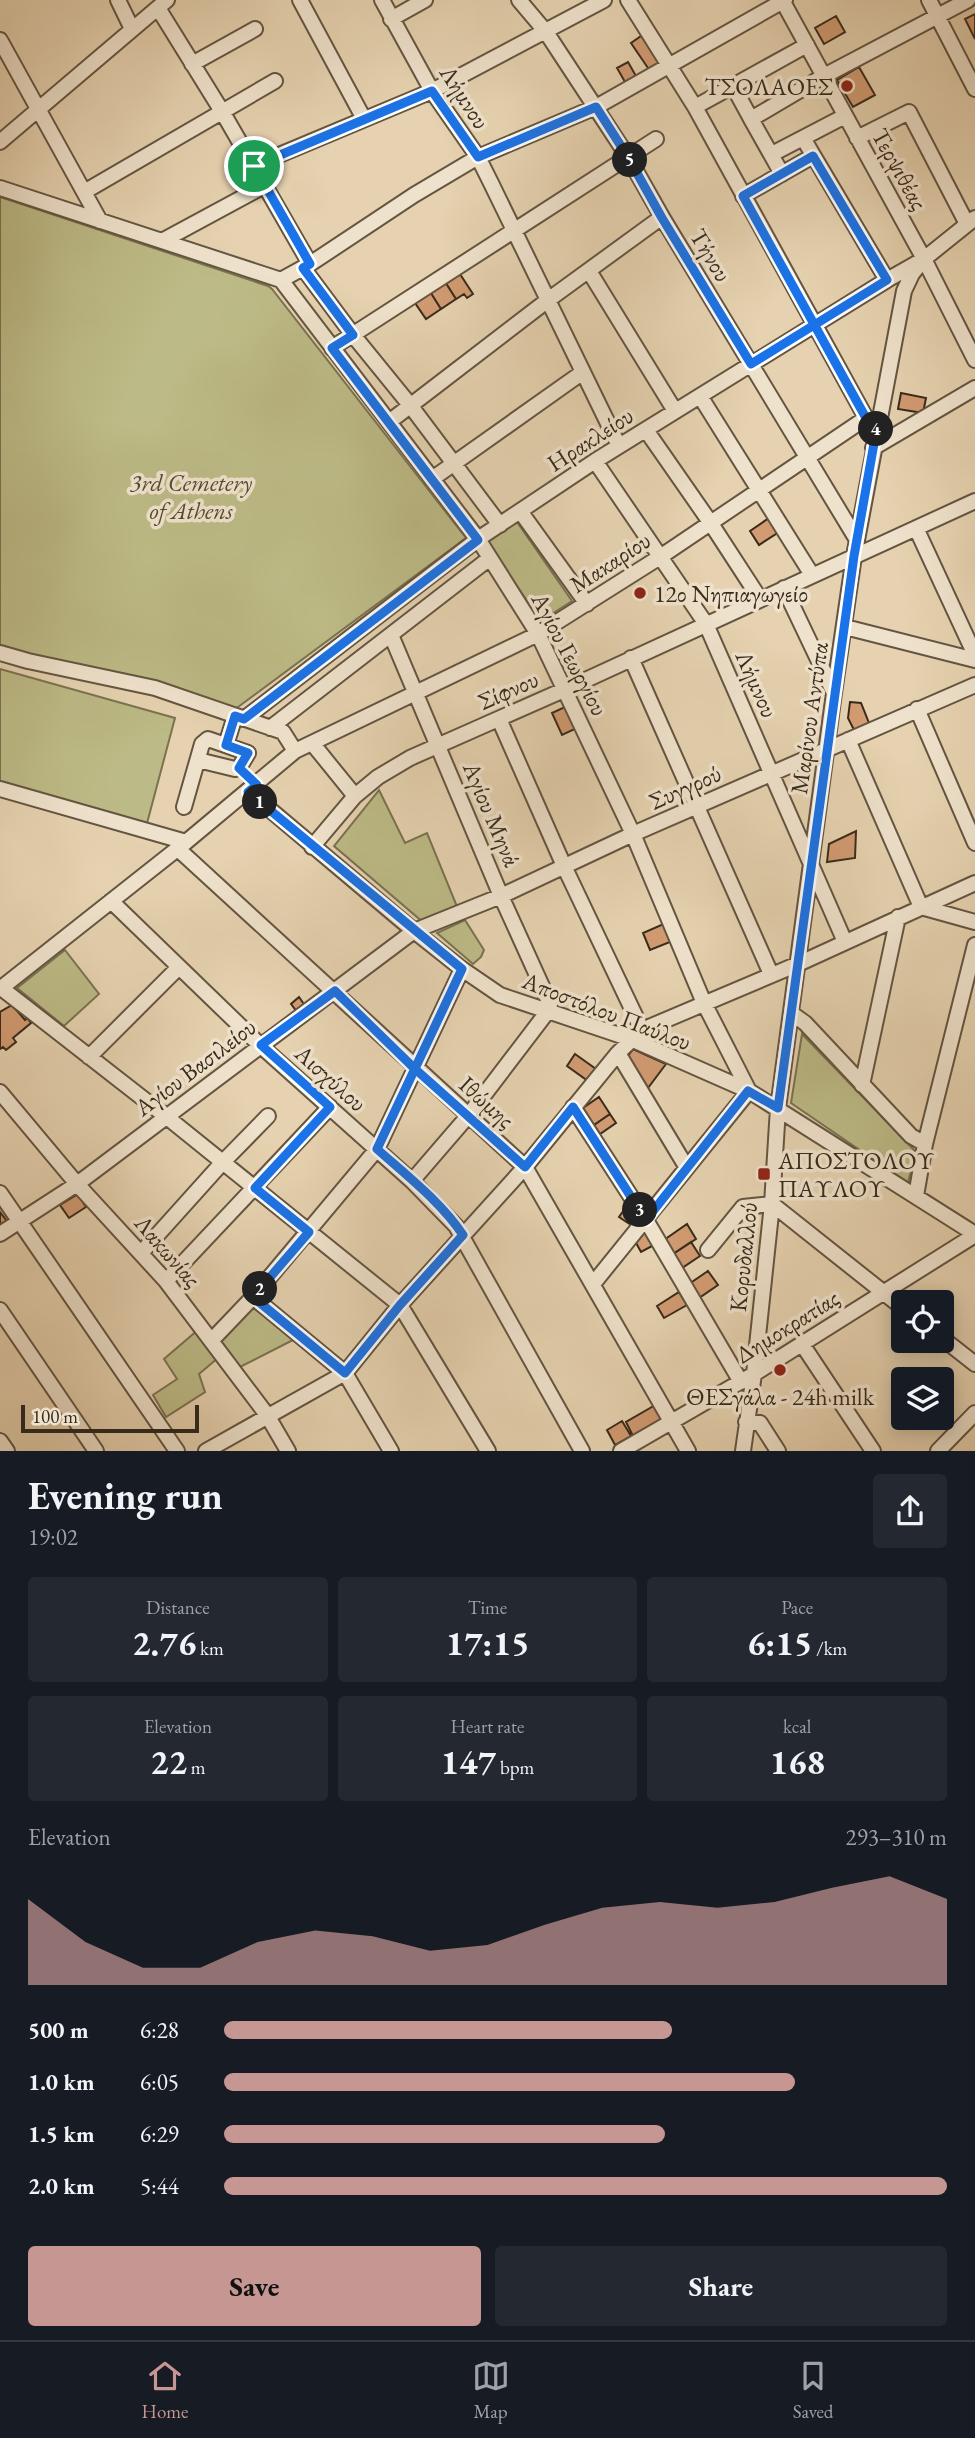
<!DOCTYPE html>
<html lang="en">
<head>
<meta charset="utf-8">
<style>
  :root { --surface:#171b24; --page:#242831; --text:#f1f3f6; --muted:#9ea1a6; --line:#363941; --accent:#c59692 }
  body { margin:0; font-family:"EB Garamond",serif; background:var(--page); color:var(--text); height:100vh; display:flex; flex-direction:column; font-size:26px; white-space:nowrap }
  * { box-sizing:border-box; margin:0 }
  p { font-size:23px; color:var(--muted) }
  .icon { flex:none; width:38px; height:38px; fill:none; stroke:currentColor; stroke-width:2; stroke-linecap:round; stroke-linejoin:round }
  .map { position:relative; height:1451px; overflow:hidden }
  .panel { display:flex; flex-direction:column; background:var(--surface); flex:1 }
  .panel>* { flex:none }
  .buttons { position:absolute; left:891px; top:1290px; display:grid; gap:14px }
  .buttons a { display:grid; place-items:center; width:63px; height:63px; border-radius:7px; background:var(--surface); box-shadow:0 4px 18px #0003; font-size:35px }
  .scale { position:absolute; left:21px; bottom:18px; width:178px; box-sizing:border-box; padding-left:7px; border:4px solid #392b1c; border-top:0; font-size:19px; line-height:24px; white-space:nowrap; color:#392b1c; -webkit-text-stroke:5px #efe2cc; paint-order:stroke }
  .pin { position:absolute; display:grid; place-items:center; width:60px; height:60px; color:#fff; margin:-30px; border:4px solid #fff; border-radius:50%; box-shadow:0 2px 7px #0007 }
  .km { position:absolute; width:35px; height:35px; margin:-18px; border-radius:50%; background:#222; color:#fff; font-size:19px; line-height:35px; text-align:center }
  .round { display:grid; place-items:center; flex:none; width:74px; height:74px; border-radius:7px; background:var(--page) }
  .overview { display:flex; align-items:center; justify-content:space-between; height:119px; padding:0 28px }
  h1 { font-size:38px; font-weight:700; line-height:52px }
  .figures { display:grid; grid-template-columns:repeat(3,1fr); gap:10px; height:119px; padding:7px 28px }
  .figures div { display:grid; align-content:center; border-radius:7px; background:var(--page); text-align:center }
  .figures b { font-size:35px; font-weight:700 }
  .figures small { font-size:19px; font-weight:400 }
  .figures p { font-size:19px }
  .chart { height:196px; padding:14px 28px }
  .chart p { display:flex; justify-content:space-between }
  .chart svg { width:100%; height:126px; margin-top:7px; fill:var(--accent); opacity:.7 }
  .primary-button { display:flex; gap:14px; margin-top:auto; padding:14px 28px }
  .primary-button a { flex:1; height:80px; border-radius:7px; background:var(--accent); color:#111; font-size:28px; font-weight:700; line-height:80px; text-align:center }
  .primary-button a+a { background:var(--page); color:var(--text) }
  ul { padding:0 28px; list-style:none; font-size:23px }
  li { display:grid; grid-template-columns:112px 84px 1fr; align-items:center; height:52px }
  li i { height:18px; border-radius:9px; background:var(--accent) }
  .menu { display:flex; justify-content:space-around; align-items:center; height:98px; border-top:2px solid var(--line); background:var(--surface); font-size:19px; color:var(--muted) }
  .menu a { display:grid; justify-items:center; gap:4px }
  .menu .selected { color:var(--accent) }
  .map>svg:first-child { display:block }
  .green { fill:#bcba86; stroke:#7a7251; stroke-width:2 }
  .building { fill:#d29b72; stroke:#392b1c; stroke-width:2 }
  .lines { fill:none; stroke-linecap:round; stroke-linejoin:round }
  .minor-casing { stroke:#645541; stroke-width:18 }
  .minor { stroke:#efe2cc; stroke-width:14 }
  .route-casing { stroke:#fff; stroke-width:14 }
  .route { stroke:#1a73e8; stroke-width:9 }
  .poi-dot { fill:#8f2418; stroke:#efe2cc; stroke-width:2.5 }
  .labels { text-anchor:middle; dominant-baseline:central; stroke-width:7; stroke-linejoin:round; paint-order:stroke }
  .poi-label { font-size:24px; fill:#392b1c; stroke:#efe2cc; text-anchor:start }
  .street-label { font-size:24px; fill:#392b1c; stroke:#efe2cc }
  .park-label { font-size:24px; font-style:italic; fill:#534831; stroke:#efe2cc }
</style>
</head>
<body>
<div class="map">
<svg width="975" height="1451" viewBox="0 0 975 1451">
  <rect width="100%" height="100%" fill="#e6d2b0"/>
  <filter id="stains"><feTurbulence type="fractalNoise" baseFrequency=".00286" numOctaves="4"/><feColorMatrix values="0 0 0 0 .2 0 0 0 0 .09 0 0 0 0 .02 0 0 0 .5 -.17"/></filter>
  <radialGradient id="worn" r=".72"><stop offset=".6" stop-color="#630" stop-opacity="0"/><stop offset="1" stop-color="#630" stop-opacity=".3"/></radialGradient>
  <path class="green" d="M0,197L268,286L272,289L466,538L234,710L24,654L0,646Z
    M517,522L572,601L541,621L486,542Z
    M0,669L175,718L146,827L0,789Z
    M379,790L405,843L427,833L458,909L424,923L334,846Z
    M465,920L484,950L481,957L473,964L437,933Z
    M65,950L99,994L64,1026L17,988Z
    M802,1034L916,1152L908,1183L791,1103Z
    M252,1307L295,1339L238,1368L218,1340Z
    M199,1329L219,1357L199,1374L205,1392L166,1417L153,1395L177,1379L164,1359Z"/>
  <path class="building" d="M975,14V39L965,19Z
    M836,16L845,32L824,44L815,28Z
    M644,34L662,64L650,71L631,43Z
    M628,62L636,76L625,82L617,68Z
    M859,67L875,95L853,107L837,80Z
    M458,271L473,294L467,298L464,294L456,299L444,280Z
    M444,280L456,299L441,309L429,290Z
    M429,290L441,309L426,319L413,300Z
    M901,393L926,398L923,413L898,409Z
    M769,518L779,532L759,545L750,531Z
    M850,702L861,703L869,723L854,730L848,718Z
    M569,705L579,727L562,735L552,713Z
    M856,831L855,858L827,862L829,844Z
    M668,922L675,940L650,950L643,933Z
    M299,997L306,1007L298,1013L291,1004Z
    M12,1005L25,1020L27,1018L31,1023L13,1038L16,1042L6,1050L3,1047L0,1049V1012Z
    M633,1049L666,1064L648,1088L628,1056Z
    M575,1054L596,1069L588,1081L567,1066Z
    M599,1097L610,1114L594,1125L583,1108Z
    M610,1114L616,1123L600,1134L594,1125Z
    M78,1194L86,1207L69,1218L60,1205Z
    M629,1203L640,1219L634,1227L619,1217Z
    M0,1212L7,1221L0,1227Z
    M687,1224L696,1239L673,1254L664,1240Z
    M644,1227L654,1245L641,1252L635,1241Z
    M691,1242L700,1256L682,1268L673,1254Z
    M708,1271L718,1285L699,1298L689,1284Z
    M679,1292L687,1305L664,1318L657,1306Z
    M657,1404L665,1417L633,1436L626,1422Z
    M622,1421L631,1436L615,1445L607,1430Z"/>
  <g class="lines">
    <defs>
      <path id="minor" d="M118,0L132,29
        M300,0L364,119
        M382,0L432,91L478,157L491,183L619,446
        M519,0L546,32L628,157L662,217L857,540
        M628,0L695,107L866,418
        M782,0L924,259L975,360
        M929,0L975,89
        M158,8L223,113L310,264
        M391,19L425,0
        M0,40L100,221
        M192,64L255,29
        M733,86L751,119L824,76L968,0
        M695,107L807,45
        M751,119L782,174
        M803,138L887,280
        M857,138L909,112L967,224
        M0,142L167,0
        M772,154L845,116
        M253,166L432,91L604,0
        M0,188L281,280
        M84,192L275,81
        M743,196L813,156
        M162,241L264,186
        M303,268L353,335L410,405L500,525
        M589,271L675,411
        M281,280L478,539L538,634L633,834L704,1003L749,1091L593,1284
        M281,280L310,264L414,195L478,157L596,107L785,0
        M332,348L656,139
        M700,396L812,575
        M389,422L548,300L662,217
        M646,430L710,522L760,599
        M873,448L975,388
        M595,461L706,624L845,942
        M432,479L583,372
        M520,511L587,604
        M916,528L975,655
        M784,588L834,693
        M845,627L975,660
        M391,635L501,896L550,1004L548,1011L468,1116L412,1181
        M0,653L28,661L155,688L283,732L295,751
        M631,658L771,974
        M917,709L975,843
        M244,719L478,539L595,461L887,280L924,259L975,218
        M499,719L564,866L642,1030
        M270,728L490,558
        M848,740L921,907L975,922
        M312,743L355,796
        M226,745L235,716
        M0,789L186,842
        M249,792L414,931L462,969L500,995L631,1039L749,1091L975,1234
        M184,807L202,744L208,739L248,753L239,768L235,769L198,760
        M312,847L355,796L378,777L410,758L566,689L975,501
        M178,849L525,1167L688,1451
        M111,901L261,1046L412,1181L456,1226L582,1451
        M0,987L168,1118L400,1305L488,1451
        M0,989L186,842L295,751L538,634L660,557L866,418L878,421
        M791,1013L805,1023L911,1136L925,1144
        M618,1053L687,1168
        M89,1057L179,967
        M862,1085L898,917
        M0,1092L77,1184L166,1281L267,1415L288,1451
        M573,1107L646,1220L741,1382
        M0,1193L177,1451
        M916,1196L925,1144L975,945
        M772,1204L903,1308
        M0,1234L77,1184L414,931L501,896L633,834L975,685
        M708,1250L743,1207L772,1204
        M142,1252L222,1163L268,1116
        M166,1281L330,1107
        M253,1297L345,1373L391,1451
        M0,1310L96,1451
        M942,1338L975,1364
        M212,1340L253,1297L377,1149L462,969
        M802,1344L873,1451
        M746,1422L760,1423L778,1451
        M0,1441L7,1451
        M206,1451L345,1373L400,1305L525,1167L618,1053L642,1030L798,964L975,883
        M621,1451L754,1374L975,1235
        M743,1451L754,1374L772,1204L778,1108L834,693L854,556L904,291L912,274L924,259
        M938,1451L975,1413"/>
    </defs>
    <use href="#minor" class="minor-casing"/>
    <use href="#minor" class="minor"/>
  </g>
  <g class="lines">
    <defs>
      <path id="route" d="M254,166L310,264L303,268L353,335L332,348L478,540L244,719L235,716L226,745L248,753L239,768L257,785L248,792L462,969L377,1149C406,1175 441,1202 463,1235L400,1305L345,1373L253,1297L309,1232L255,1188L330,1107L261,1045L335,991L414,1068L525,1167L573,1107L646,1220L748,1091L778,1108L854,556L878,421L866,418L743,196L813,156L887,280L751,364L662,218L628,157L596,107L478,157L432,91L254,166"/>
    </defs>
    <use href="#route" class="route-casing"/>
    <use href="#route" class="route"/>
  </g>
  <g class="poi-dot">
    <circle cx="847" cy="86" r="7"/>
    <circle cx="640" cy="593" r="7"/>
    <rect x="757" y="1167" width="14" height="14" rx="3.5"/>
    <circle cx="780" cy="1370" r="7"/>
  </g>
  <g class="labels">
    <g class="poi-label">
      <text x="833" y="86" text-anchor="end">ΤΣΟΛΑΟΕΣ</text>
      <text x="654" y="593">12ο Νηπιαγωγείο</text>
      <text x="778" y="1160">ΑΠΟΣΤΟΛΟΥ<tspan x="778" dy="28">ΠΑΥΛΟΥ</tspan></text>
      <text x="780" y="1396" text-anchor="middle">ΘΕΣγάλα - 24h milk</text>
    </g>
    <g class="street-label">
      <text transform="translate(465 97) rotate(57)">Λήμνου</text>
      <text transform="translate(900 169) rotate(61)">Τερψιθέας</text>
      <text transform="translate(711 255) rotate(59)">Τήνου</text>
      <text transform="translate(590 439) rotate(-33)">Ηρακλείου</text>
      <text transform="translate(610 562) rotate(-33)">Μακαρίου</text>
      <text transform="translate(570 654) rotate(62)">Αγίου Γεωργίου</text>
      <text transform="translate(757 684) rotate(66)">Λήμνου</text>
      <text transform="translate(508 690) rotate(-24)">Σίφνου</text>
      <text transform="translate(809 718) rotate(-82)">Μαρίνου Αντύπα</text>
      <text transform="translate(685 787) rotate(-24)">Συγγρού</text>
      <text transform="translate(492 814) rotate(67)">Αγίου Μηνά</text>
      <text transform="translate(607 1011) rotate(21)">Αποστόλου Παύλου</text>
      <text transform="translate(195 1067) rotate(-37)">Αγίου Βασιλείου</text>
      <text transform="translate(331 1078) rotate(42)">Αισχύλου</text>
      <text transform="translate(487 1102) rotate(42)">Ιθώμης</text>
      <text transform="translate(168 1251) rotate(49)">Λακωνίας</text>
      <text transform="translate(743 1257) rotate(-84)">Κορυδαλλού</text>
      <text transform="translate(787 1326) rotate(-32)">Δημοκρατίας</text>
    </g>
    <g class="park-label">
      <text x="191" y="482">3rd Cemetery<tspan x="191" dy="28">of Athens</tspan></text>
    </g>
  </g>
  <rect width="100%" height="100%" filter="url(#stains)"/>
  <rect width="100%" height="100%" fill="url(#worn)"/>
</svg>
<div class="buttons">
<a><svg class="icon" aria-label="locate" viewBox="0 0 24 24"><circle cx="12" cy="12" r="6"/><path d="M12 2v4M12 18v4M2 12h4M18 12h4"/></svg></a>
<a><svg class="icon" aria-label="layers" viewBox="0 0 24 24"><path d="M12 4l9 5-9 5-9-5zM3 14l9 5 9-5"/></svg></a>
</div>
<div class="scale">100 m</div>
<div class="pin" style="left:254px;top:166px;background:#1e9e55"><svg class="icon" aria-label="arrive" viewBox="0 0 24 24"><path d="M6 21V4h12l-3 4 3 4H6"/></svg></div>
<b class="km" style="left:260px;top:802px">1</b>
<b class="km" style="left:260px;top:1289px">2</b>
<b class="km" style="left:640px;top:1210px">3</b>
<b class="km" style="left:876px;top:429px">4</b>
<b class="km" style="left:630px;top:160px">5</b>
</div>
<section class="panel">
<div class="overview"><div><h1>Evening run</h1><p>19:02</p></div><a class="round"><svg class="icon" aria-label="share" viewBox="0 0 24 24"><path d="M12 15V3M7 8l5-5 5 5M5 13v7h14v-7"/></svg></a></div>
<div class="figures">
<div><p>Distance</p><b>2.76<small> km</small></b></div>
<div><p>Time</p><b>17:15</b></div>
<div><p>Pace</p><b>6:15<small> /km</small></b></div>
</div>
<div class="figures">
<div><p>Elevation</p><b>22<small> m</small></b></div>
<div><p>Heart rate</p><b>147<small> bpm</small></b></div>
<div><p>kcal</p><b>168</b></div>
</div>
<div class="chart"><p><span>Elevation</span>293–310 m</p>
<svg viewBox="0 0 160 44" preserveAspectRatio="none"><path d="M0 44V14L10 29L20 38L30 38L40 29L50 25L60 27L70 32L80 30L90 23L100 17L110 15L120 17L130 15L140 10L150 6L160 14V44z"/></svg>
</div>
<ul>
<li><b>500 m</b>6:28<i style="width:62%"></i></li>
<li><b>1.0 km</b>6:05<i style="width:79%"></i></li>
<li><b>1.5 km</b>6:29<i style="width:61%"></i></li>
<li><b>2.0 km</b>5:44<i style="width:100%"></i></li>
</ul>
<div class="primary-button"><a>Save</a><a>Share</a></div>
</section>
<nav class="menu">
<a class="selected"><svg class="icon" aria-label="home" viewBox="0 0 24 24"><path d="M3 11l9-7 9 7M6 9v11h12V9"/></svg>Home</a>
<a><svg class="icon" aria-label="map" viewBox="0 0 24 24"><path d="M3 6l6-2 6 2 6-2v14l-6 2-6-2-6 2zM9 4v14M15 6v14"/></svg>Map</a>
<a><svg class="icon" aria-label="saved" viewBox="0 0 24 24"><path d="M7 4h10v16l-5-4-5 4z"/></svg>Saved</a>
</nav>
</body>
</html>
